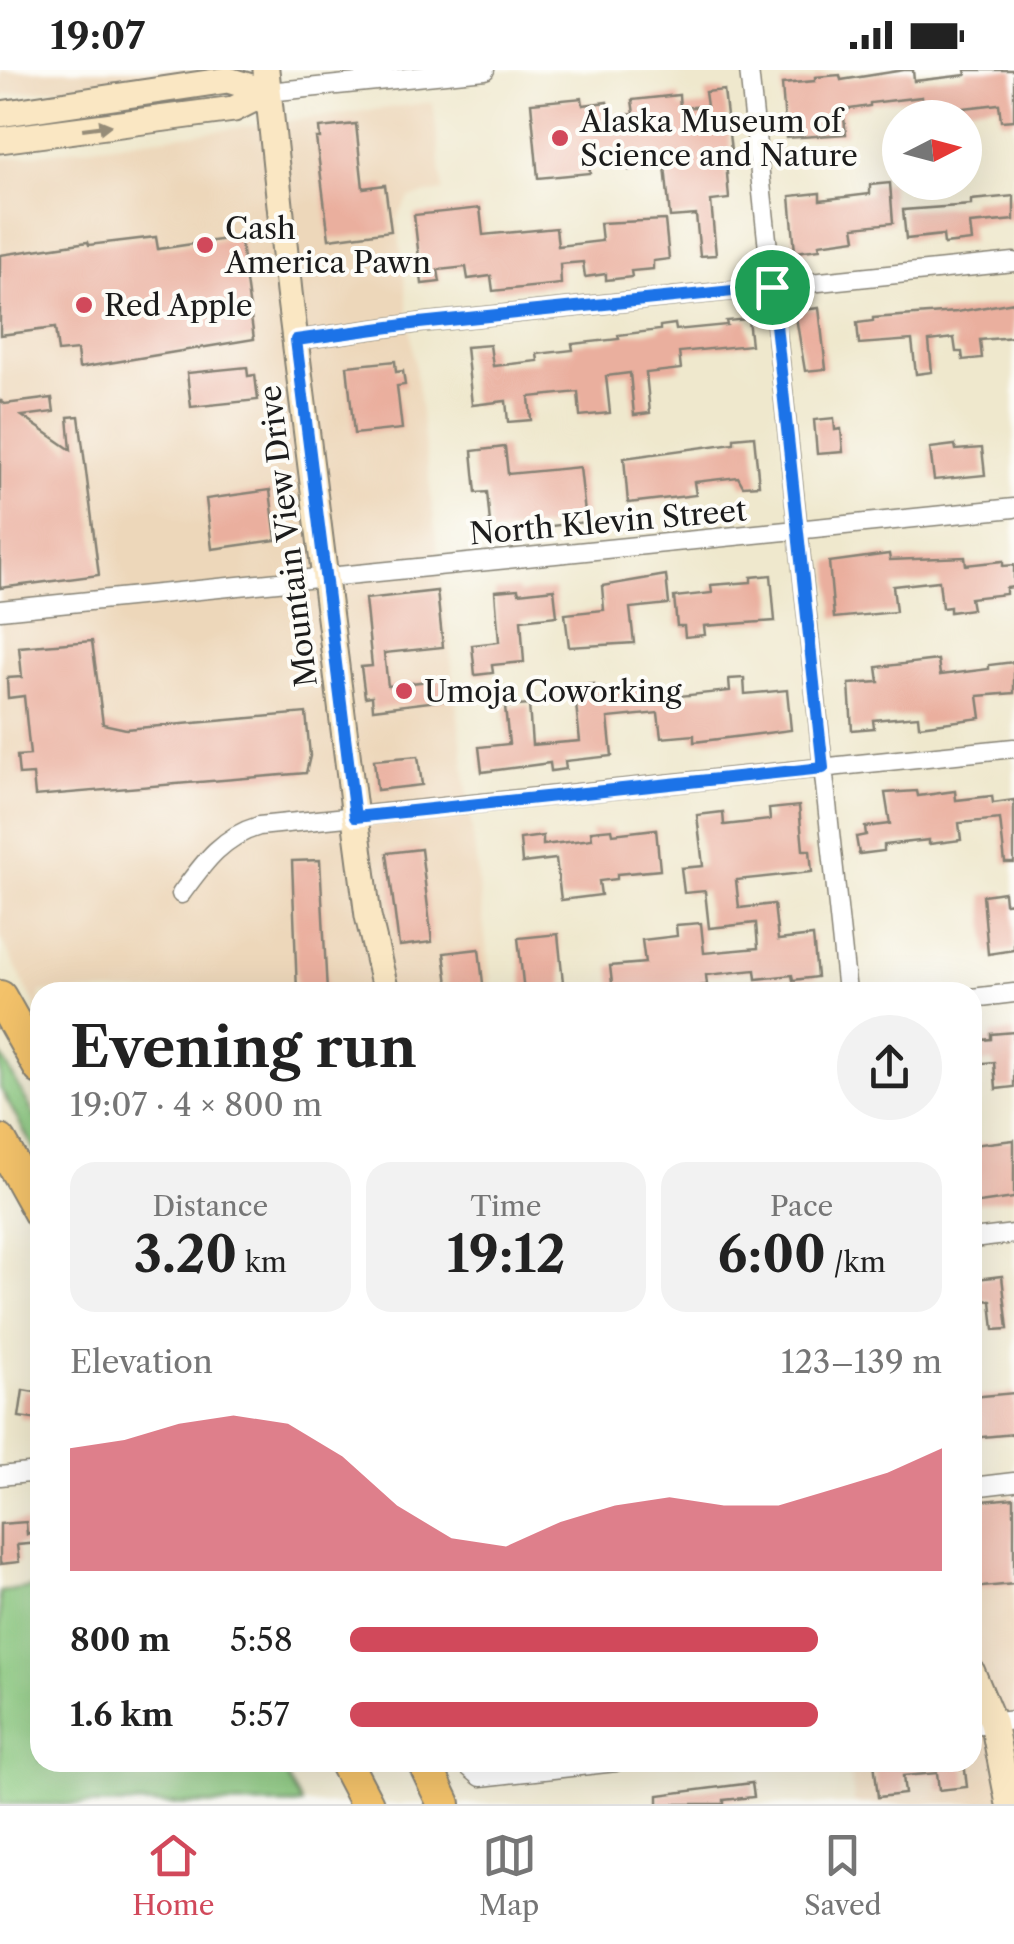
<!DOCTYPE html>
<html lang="en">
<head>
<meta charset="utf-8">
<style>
  :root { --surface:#fff; --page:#f2f2f2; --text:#222; --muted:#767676; --line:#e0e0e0; --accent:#d1495b }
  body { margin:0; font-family:"Libre Caslon Text",serif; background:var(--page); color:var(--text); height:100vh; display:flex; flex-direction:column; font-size:38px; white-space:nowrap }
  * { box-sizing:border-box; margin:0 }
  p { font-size:32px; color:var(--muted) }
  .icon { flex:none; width:55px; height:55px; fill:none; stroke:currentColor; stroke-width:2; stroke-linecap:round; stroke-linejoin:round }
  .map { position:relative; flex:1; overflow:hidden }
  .panel { position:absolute; left:30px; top:912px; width:952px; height:790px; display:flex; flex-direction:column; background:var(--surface); border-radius:30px; box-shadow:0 10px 40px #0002 }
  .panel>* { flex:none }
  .needle { width:65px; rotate:84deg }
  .fabs { position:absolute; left:882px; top:30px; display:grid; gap:20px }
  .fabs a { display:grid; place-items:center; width:100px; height:100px; border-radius:50%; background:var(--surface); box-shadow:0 10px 40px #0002; font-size:50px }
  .pin { position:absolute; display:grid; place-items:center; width:85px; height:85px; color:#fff; margin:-42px; border:5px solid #fff; border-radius:50%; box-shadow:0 2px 10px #0007 }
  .round { display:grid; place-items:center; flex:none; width:105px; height:105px; border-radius:52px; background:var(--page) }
  .summary { display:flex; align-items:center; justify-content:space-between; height:170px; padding:0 40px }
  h1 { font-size:55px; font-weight:700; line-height:75px }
  .stats { display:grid; grid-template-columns:repeat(3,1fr); gap:15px; height:170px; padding:10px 40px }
  .stats div { display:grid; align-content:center; border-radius:25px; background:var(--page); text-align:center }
  .stats b { font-size:50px; font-weight:700 }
  .stats small { font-size:28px; font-weight:400 }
  .stats p { font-size:28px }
  .chart { height:280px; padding:20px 40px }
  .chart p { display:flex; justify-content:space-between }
  .chart svg { width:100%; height:180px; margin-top:10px; fill:var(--accent); opacity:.7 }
  ul { padding:0 40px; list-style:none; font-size:32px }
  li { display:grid; grid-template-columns:160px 120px 1fr; align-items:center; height:75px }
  li i { height:25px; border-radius:12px; background:var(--accent) }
  .status { display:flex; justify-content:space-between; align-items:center; height:70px; padding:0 50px; background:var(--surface); direction:ltr }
  .status svg { height:28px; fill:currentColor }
  .tabs { display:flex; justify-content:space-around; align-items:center; height:140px; border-top:2px solid var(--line); background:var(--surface); font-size:28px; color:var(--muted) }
  .tabs a { display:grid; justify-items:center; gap:5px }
  .tabs .selected { color:var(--accent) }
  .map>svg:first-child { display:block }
  .built { fill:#edd7ba }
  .green { fill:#89c87e; stroke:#52724d; stroke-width:2.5 }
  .building { fill:#eaaf9e }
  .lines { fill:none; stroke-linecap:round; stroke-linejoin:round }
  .street-casing { stroke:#868274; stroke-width:21 }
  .secondary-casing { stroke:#868274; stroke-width:29 }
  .highway-casing { stroke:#868274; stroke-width:36 }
  .street { stroke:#fff; stroke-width:18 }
  .secondary { stroke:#fae7c3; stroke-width:25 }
  .highway { stroke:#f3c26a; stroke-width:32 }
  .oneway { fill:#968c78 }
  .route-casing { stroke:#fff; stroke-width:20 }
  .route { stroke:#1a73e8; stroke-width:12 }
  .poi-dot { fill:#d1495b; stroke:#fdfcf7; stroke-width:4 }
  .labels { text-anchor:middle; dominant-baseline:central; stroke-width:8; stroke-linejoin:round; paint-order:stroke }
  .poi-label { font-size:30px; fill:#1c1c1c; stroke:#fdfcf7; text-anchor:start }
  .street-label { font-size:30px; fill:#1c1c1c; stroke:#fdfcf7 }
</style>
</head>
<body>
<div class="status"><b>19:07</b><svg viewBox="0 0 49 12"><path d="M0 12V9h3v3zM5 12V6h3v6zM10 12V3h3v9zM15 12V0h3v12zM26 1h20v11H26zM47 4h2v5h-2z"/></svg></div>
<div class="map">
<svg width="1014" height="1734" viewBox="0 0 1014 1734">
  <rect width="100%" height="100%" fill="#fdfcf7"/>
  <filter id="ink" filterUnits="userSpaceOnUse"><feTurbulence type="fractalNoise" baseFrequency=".01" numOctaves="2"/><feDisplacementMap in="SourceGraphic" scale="20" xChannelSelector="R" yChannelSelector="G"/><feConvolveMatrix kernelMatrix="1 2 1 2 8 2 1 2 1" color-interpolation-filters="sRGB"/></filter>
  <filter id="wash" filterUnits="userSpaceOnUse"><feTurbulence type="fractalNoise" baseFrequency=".0048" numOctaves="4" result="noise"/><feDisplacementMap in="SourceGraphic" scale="40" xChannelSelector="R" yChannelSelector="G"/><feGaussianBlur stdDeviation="2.25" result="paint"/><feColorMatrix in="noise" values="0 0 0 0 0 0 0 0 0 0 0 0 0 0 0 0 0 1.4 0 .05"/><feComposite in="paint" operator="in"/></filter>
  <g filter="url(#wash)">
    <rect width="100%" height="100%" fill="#efe8cd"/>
    <path class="built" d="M0,0H204L0,25Z
      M433,32L443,121L409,128L397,149L492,922H40V944L0,867V89Z
      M1014,1424V1734H854L850,1693L972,1692L973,1428Z"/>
    <path class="green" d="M0,983L40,1055V1090L0,1018Z
      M40,1516V1692L280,1693L302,1734H0V1522Z"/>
    <g id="blocks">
      <path class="building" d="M904,0H913L914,11L966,5L965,0H1014V50L1001,51L999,34L937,41L938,47L924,48L922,27L870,33V36L843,40L846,64L786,68L782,14L815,11V7L840,5L841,10Z
        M724,20L732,90L726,91L729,129L711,131L716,185L700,186L696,145L670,147L665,96L629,100L627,80L588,84L590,103L538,108L531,33L582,28L583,35L607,32L609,47L634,44L632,30L679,25L680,38L707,36L705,22Z
        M356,54L363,118L385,115L391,161L329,169L316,68H320L319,58Z
        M890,113L893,153L854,157L856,169L819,174L820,179L795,182L790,126L820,123V130L870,124V115Z
        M1014,126V150L970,154L972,171L944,174L943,165L906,169L903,140L971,135V130Z
        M480,138L483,165L556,158L558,176L602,171L600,153L665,150L669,189L653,191V199L631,201L632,207L606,210V204L585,207L583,192L560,194L561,214L493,221L491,206L468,209L466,197L438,200L440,212L422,214L414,145Z
        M156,167L158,179L240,167L254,269L79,298L77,280L58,282L55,258L0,265V185L88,172L89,175Z
        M1014,232V267L980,270L982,288L963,290L962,282H956L954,268L929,271L932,302L916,304L912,270L859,274L857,253L873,251V248L957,242Z
        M819,238L826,299L805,301L795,241Z
        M748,249L751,275L679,282L681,299L646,303L650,343L634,345L630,303L606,306L610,343L580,346L578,322L529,327L531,350L508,352L506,331L472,335L466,277L490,275L493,296L538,291L537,284L573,280L572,274L619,269L618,265L660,260V256L675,254L676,260L727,255L726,251Z
        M395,291L396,302L403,301L405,315L397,316L402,359L354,364L347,296Z
        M247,297L248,306L255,305L258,330L191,337L187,303Z
        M52,328L54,342L22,346L71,380L68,347L79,346L99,505L0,518V330L5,334Z
        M834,348L835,360L841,359L843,382L817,384L814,350Z
        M754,366L759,415L743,416L738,407L694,412L696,425L628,433L624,388L734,373V368Z
        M955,375L956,380L982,378L985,405L934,410L930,378Z
        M505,377L508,404L580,397L586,452L491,463L487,422L476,423L472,381Z
        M270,420L276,470L212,479L206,429Z
        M889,484L890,490L965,487L966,495L1003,491V496L1014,495V517L1006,518V524L970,528L972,539L950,542V537L942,538L939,511L893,516L896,542L834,548L829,492Z
        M666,505L669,534L630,538L634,573L569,577L565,544L604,540L602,516Z
        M771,505L775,551L704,556L705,565L685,567L684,556H677L674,527L712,523L711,515L751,512V507Z
        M518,519L519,523L554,519L557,546L521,550L524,592L492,595L493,603L475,605L472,575L499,572L495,521Z
        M437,521L443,577L384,583L388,616L443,609L446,630L373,639L372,626L365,627L361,597L372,596L365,529Z
        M92,571L103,654L126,659L306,643L310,686L306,703L35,726L33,704L19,705L17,686L30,685L24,626L8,628L7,608L22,607L19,577Z
        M938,590L940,605L989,599V595L1014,592V623L978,626L981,648L919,656L918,646L873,650L874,658L852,660L849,614L879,612L877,597Z
        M744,608L745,624L787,620L791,660L694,672V665L661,668L658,643L608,648L612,686L565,691L566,699L551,701L550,693L482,702L479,677L509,674L505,637L529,635L532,675L580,671L574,616L594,614V620L639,616V621L679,618L680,626L730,621L729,609Z
        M418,686L422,715L377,720L374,690Z
        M917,721L918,726L955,721L956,730L992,726L993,733L1014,730V793H1005L1000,749L959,753L961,770L929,774V770L884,775V781L859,784L856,767L866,765L865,757L890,754L885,723Z
        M799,736L803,780H810L812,802L736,810L739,838L774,834L778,870L813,866L817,907L793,910L792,905L756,909L755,900L706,905L707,915L657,922H613L610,896L645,893L642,870L677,866L676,855L701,853L704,883L758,878L756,853L709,858L705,821L684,823L681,798L703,796L697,745L723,742L724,755L770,750L769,739Z
        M612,759L613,764L656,759L660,800L617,804V809L599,811L601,825L561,830L556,789L522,793L520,769L543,766V775L592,769L591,761Z
        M421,779L432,872L399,876L387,783Z
        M320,790L327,922H297L292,791Z
        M1004,822L1005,833L1014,832V880L988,884L983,825Z
        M558,864L564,922H524L518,868Z
        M479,879L484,922H449L444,883Z
        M1014,962V1017L996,1019L994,992L972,994V971L991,969V964Z
        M1014,1070V1128L972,1134V1075Z
        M1002,1206L1008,1259L994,1260L991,1231L972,1228V1214H977L976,1209Z
        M23,1320L40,1323V1350L19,1347Z
        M1014,1323V1364L972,1368V1327Z
        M1014,1428V1514L972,1518V1432Z
        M26,1452L27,1464L40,1458V1473L17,1475L19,1492L0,1494V1454Z
        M874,1692H964L967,1717L939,1720L937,1703L903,1706L905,1724L878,1727Z
        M752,1713L754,1727L724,1730V1734H658V1725Z"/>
    </g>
  </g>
  <g filter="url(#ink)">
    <use href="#blocks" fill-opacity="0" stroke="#868274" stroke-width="2.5"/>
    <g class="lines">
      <defs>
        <path id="street" d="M749,0L847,922
          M268,22L485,0
          M296,270L419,253L1014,192
          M0,540L1014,438
          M181,824C203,794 221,767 259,756L1014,678
          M972,928L1014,923
          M972,1169L1014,1164
          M0,1406L38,1402
          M972,1417L1014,1412
          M972,1655L1014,1650
          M463,1692L481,1707L616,1692"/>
        <path id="secondary" d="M266,0L289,222L355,747L368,846L386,922
          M0,44L228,10L268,22
          M0,70L234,39L268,22
          M972,1602L993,1652L1009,1734"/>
        <path id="highway" d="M0,927L40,998
          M0,1071L40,1143
          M345,1692L367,1734
          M424,1692L444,1734"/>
      </defs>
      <use href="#street" class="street-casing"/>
      <use href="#secondary" class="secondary-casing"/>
      <use href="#highway" class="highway-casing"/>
      <use href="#street" class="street"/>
      <use href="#secondary" class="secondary"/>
      <use href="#highway" class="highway"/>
    </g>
    <defs><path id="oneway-solid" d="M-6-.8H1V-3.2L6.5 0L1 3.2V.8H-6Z" transform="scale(2.5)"/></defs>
    <use class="oneway" href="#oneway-solid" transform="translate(97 57) rotate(-8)"/>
  </g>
  <g class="lines" filter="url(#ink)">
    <defs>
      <path id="route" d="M772,217L823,698L355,747L296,270L419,253Z"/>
    </defs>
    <use href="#route" class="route-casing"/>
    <use href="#route" class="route"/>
  </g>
  <g class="poi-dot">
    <circle cx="560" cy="68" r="10"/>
    <circle cx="205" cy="175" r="10"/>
    <circle cx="84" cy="235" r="10"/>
    <circle cx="404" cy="621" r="10"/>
  </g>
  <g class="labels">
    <g class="poi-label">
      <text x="580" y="51">Alaska Museum of<tspan x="580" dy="34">Science and Nature</tspan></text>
      <text x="225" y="158">Cash<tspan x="225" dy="34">America Pawn</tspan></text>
      <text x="104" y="235">Red Apple</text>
      <text x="424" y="621">Umoja Coworking</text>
    </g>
    <g class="street-label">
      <text transform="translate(608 452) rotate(-5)">North Klevin Street</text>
      <text transform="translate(288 466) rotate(-97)">Mountain View Drive</text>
    </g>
  </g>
</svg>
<div class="fabs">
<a><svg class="needle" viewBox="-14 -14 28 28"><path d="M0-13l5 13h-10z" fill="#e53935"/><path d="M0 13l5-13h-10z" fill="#767676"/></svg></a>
</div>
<div class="pin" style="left:772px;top:217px;background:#1e9e55"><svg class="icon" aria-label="arrive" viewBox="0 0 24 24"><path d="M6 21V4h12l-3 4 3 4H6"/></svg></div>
<section class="panel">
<div class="summary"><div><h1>Evening run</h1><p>19:07 · 4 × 800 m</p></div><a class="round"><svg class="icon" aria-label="share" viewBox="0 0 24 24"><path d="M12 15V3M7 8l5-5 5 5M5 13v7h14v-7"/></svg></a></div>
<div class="stats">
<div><p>Distance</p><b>3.20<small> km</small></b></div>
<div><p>Time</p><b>19:12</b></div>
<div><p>Pace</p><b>6:00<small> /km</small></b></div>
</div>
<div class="chart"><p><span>Elevation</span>123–139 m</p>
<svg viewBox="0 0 160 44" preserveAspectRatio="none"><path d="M0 44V14L10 12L20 8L30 6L40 8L50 16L60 28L70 36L80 38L90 32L100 28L110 26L120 28L130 28L140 24L150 20L160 14V44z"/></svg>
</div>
<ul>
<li><b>800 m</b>5:58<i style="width:79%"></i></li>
<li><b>1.6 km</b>5:57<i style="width:79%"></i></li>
</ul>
</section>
</div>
<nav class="tabs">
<a class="selected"><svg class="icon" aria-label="home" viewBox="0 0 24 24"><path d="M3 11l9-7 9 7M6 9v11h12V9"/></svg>Home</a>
<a><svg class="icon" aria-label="map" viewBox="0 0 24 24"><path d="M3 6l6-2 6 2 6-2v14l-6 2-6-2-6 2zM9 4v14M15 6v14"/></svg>Map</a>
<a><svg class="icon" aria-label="saved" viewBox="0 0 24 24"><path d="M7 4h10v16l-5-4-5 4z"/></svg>Saved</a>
</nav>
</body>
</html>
